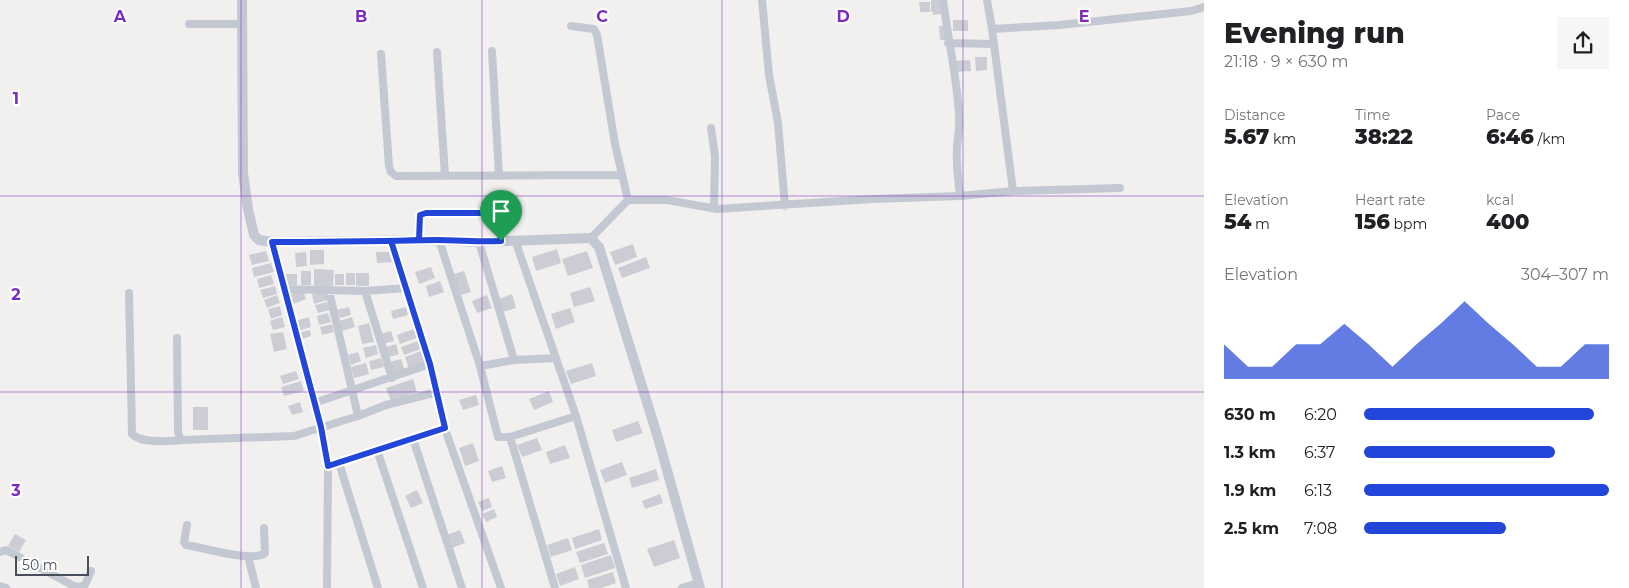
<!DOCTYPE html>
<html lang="en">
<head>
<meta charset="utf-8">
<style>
  :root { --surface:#fff; --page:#f6f6f6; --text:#202124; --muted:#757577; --accent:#2246d9 }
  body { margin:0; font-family:Montserrat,sans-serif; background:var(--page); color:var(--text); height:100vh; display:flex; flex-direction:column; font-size:19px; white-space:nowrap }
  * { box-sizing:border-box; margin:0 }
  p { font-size:16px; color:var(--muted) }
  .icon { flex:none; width:28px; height:28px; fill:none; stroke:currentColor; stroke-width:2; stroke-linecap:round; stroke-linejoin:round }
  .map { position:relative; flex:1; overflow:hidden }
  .side { display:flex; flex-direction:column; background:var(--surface); width:425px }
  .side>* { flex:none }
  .scale { position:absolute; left:15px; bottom:12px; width:74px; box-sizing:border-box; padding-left:5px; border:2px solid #484e5c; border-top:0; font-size:14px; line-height:18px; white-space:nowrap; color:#484e5c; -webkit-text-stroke:4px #fff; paint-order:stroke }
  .pin { position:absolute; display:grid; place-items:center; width:42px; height:42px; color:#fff; margin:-51px -21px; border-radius:50% 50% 50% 0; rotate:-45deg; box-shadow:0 0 5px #0007 }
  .pin .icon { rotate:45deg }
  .round { display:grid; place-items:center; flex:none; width:52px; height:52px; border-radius:0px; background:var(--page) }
  .head { display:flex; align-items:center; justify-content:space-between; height:85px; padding:0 20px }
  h1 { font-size:28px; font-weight:800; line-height:38px }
  .figures { display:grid; grid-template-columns:repeat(3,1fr); gap:8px; height:85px; padding:5px 20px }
  .figures div { display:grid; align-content:center }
  .figures b { font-size:21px; font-weight:800 }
  .figures small { font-size:14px; font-weight:400 }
  .figures p { font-size:14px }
  .chart { height:140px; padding:10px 20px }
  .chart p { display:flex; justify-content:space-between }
  .chart svg { width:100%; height:90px; margin-top:5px; fill:var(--accent); opacity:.7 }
  ul { padding:0 20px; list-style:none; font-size:16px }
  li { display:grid; grid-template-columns:80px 60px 1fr; align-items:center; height:38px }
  li i { height:12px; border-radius:6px; background:var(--accent) }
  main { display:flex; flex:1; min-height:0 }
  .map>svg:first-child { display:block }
  .building { fill:#cccdd4 }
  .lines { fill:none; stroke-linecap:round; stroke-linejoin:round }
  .service { stroke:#c3c8d3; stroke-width:4 }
  .minor { stroke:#c3c8d3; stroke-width:8 }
  .tertiary { stroke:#c3c8d3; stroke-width:10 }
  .route-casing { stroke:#fff; stroke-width:10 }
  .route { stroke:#2246d9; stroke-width:6 }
  .grid { fill:none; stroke:#7b2cbf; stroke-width:1; stroke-opacity:0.55 }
  .grid-label { font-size:16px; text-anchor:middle; font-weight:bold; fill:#7b2cbf; stroke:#fff; stroke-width:4.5; stroke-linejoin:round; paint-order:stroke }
</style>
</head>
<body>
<main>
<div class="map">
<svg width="1204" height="588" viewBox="0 0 1204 588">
  <rect width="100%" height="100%" fill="#f1f0ef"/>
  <path class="building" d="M931,0H942L941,14L933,15V12H931Z
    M919,2H930V12H920Z
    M953,20H968V31H953Z
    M939,26H945L947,40H940Z
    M975,57H987V70L976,71Z
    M970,60L971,71L955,72L954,61Z
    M633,244L637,257L615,265L610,252Z
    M557,249L561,263L536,271L532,257Z
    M310,250H324V264L310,265Z
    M266,251L269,261L252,265L249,255Z
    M587,251L593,268L568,276L562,259Z
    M306,252L307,266L296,267L295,253Z
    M376,252H389L392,262L377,263Z
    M646,257L650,268L622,278L618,268Z
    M271,263L274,272L254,277L252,268Z
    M431,267L435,278L419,284L415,272Z
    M314,269L334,270L333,286H314Z
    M301,271H311V285H301Z
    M464,271L471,292L461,295L454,274Z
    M346,273H355V285H346Z
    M356,273H369V286H356Z
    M286,274H297V285H287Z
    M335,274H344V285H335Z
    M271,275L274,284L259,288L257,279Z
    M440,281L444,292L429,297L426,286Z
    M275,286L277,294L263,298L260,290Z
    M590,287L595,301L574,307L570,293Z
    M303,290L306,299L293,304L290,294Z
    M326,291L328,300L314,304L312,294Z
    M512,294L516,308L503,312L499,299Z
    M277,295L280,303L267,308L264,300Z
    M487,295L492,308L477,313L472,301Z
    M327,302L330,310L318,313L315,305Z
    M280,306L282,315L271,319L268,309Z
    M349,307L351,315L340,318L337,310Z
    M406,307L408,315L393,319L391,311Z
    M570,308L575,322L556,329L551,314Z
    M328,313L331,322L319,325L317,316Z
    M282,317L285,327L273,330L270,321Z
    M309,317L311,327L298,331L295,321Z
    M352,317L355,327L342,331L339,321Z
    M369,323L374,342L362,344L358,326Z
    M332,324L334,332L322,335L320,327Z
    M414,329L417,338L400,344L397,335Z
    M310,330L311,336L300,340L298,333Z
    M391,331L394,341L383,344L380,334Z
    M283,332L287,349L274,352L270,334Z
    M418,341L421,349L404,355L401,347Z
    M396,344L399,354L387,358L384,348Z
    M376,345L378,354L366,358L363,348Z
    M421,351L425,363L409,369L405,357Z
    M358,352L361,361L351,365L348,355Z
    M381,358L384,367L371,370L369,361Z
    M401,359L405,371L392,374L389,362Z
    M366,363L369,374L354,378L351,367Z
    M592,363L596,376L571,384L566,371Z
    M296,371L299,379L283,384L280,376Z
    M413,379L417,392L391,401L386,388Z
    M301,381L304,391L284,396L281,387Z
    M549,391L553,402L534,410L529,399Z
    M476,395L479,405L463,410L459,400Z
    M300,402L303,412L292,415L288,406Z
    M193,407H208V430H193Z
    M638,421L643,433L616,442L612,430Z
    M537,438L542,450L522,457L517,445Z
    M473,443L479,461L465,466L459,448Z
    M565,445L570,458L550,464L546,452Z
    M622,462L627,475L605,483L600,470Z
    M502,466L506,478L492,482L488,471Z
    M656,469L659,480L632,488L629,478Z
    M417,490L423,503L411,508L405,496Z
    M660,494L663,503L645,509L642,501Z
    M489,498L492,507L482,511L478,502Z
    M494,509L497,517L486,522L482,514Z
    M599,529L602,540L575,549L572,538Z
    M460,530L465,543L452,548L447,535Z
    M15,534L26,540L19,552L8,546Z
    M568,538L572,550L551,557L547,545Z
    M674,540L680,558L654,567L647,549Z
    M604,543L608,554L580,563L576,552Z
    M611,555L615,568L585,578L581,565Z
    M575,567L579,579L560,586L556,574Z
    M613,572L616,583L601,588H589L587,580Z"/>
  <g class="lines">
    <path class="service" d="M419,238L420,215L426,213H492L499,216L501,241"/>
    <path class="minor" d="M762,0L769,75L778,123L785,206
      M943,0C948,39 957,77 959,115C960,126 958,136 957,146C956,163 958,180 960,196
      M987,0L992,29L1013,191
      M189,24H241
      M571,26L594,29L597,35L615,144L628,200
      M992,29L1060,25L1191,11L1204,7
      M948,43L994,44
      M492,51L499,176
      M437,52L445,176
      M381,54L389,166L391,172L396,176L622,175
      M711,128L715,156L714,208
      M591,238L628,200H667L717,209L873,199L960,196L1013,191L1120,188
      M439,240L480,366L498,437H510L576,416
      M515,240L576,416L626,588
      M391,241L430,364L445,429L501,588
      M272,242L321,427L328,466L327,588
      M479,242L514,360
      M284,289L365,291L406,288
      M329,291L358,416
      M365,291L392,378
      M129,293L132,434C141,444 170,441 183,440
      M177,338L178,432L180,438L183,440L294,436L358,416L386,405L437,392
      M480,366L514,360L556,358
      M314,403L430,364
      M510,437L555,588
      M413,439L462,588
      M377,450L423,588
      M339,463L378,588
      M334,464L445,429
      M187,525L184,542L186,545C202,547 252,563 265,553L264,528
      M0,552L6,550L74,586L80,587L85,585L91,571
      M248,556L256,588
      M0,586L6,588
      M682,588L698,583"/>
    <path class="tertiary" d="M242,0L243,173L248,209L254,235L259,240L272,242L439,240L479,242L591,238L599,247L658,438L700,588"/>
  </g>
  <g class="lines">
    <defs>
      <path id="route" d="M501,241C480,242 458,240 436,240C382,241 327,242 272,242L321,427L328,466L445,428L430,364L391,241L419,240L420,215L426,213H492L499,216L501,241"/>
    </defs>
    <use href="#route" class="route-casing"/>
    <use href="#route" class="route"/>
  </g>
  <path class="grid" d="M241,0V588M482,0V588M722,0V588M963,0V588M0,196H1204M0,392H1204"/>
  <g class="grid-label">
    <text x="120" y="22">A</text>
    <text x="361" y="22">B</text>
    <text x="602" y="22">C</text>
    <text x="843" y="22">D</text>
    <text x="1084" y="22">E</text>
    <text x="16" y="104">1</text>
    <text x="16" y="300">2</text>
    <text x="16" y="496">3</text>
  </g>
</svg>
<div class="scale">50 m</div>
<div class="pin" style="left:501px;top:241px;background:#1e9e55"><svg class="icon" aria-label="arrive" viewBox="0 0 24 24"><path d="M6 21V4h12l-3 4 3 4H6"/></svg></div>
</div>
<section class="side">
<div class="head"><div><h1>Evening run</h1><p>21:18 · 9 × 630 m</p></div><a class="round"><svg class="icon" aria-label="share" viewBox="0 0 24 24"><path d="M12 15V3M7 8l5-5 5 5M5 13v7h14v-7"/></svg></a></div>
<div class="figures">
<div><p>Distance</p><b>5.67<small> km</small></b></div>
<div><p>Time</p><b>38:22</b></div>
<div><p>Pace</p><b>6:46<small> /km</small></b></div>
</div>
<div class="figures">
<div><p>Elevation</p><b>54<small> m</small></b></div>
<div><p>Heart rate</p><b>156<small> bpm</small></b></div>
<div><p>kcal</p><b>400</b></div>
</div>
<div class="chart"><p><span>Elevation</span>304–307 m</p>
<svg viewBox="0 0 160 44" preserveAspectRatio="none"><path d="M0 44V27L10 38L20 38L30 27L40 27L50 17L60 27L70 38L80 27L90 17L100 6L110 17L120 27L130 38L140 38L150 27L160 27V44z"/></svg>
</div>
<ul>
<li><b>630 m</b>6:20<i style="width:94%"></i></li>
<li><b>1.3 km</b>6:37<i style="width:78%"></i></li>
<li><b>1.9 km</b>6:13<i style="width:100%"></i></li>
<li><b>2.5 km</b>7:08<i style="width:58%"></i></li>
</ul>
</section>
</main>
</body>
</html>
